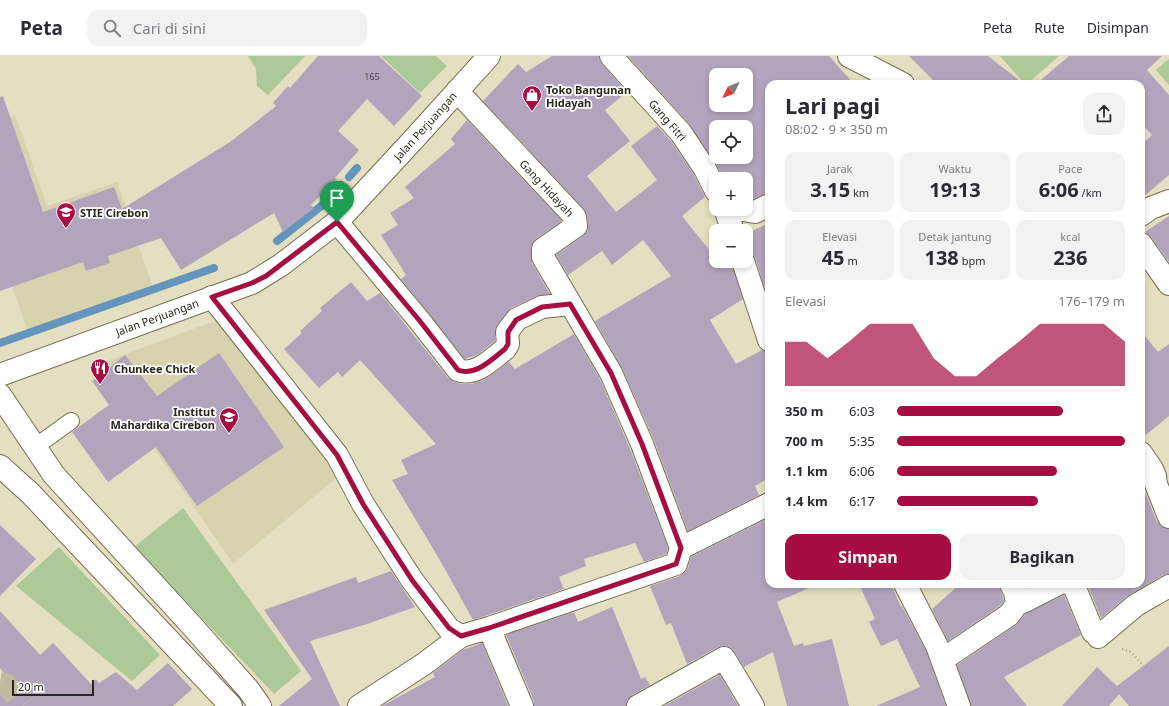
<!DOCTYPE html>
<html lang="id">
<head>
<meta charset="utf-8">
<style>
  :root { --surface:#fff; --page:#f2f2f3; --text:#2b2b33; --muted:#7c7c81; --line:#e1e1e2; --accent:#a60d42 }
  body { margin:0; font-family:"Noto Sans",sans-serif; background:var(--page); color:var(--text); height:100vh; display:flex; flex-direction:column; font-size:15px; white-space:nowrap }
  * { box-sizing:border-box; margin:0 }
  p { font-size:13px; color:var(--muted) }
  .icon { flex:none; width:22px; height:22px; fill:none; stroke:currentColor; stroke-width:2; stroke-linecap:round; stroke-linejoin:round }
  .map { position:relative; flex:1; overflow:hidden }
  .sheet { position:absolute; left:765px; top:24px; width:380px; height:508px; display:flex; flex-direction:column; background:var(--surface); border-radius:12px; box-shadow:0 2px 6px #0003 }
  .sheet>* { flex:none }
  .needle { width:26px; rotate:227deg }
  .fabs { position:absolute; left:709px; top:12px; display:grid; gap:8px }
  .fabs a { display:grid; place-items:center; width:44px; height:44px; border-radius:8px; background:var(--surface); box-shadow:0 2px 6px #0003; font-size:20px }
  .scale { position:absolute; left:12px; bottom:10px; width:82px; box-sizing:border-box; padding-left:4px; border:2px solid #29271c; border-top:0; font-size:11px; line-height:14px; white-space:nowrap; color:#29271c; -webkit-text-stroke:3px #fff; paint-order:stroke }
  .pin { position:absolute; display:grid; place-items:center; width:34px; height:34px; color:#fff; margin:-41px -17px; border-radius:50% 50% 50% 0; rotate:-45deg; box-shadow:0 0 4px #0007 }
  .pin .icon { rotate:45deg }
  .round { display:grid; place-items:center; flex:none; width:42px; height:42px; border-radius:12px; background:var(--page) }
  .summary { display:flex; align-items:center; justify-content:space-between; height:68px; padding:0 20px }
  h1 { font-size:22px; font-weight:700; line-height:30px }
  .stats { display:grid; grid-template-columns:repeat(3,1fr); gap:6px; height:68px; padding:4px 20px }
  .stats div { display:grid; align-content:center; border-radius:10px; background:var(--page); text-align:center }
  .stats b { font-size:20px; font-weight:700 }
  .stats small { font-size:11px; font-weight:400 }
  .stats p { font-size:11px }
  .chart { height:112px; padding:8px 20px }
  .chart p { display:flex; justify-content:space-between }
  .chart svg { width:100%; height:72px; margin-top:4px; fill:var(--accent); opacity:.7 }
  .primary-button { display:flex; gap:8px; margin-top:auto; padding:8px 20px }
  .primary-button a { flex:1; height:46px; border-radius:12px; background:var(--accent); color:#fff; font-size:16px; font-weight:700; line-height:46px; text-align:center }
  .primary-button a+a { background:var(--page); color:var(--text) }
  ul { padding:0 20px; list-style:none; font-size:13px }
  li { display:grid; grid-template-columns:64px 48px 1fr; align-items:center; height:30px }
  li i { height:10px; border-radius:5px; background:var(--accent) }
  header { display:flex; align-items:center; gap:24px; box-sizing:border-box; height:56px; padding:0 20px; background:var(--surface); border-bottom:1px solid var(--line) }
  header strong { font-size:19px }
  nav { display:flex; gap:22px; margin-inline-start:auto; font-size:14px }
  .search { width:280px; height:36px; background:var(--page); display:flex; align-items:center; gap:10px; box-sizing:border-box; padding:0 14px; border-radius:12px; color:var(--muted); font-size:15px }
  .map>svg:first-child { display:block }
  .built { fill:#d9d2ae }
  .green { fill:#aec998 }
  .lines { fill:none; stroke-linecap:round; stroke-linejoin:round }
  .stream { stroke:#6495bc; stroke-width:8 }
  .building { fill:#b3a4bd; fill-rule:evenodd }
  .street-tunnel { stroke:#bfbaa0; stroke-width:22; stroke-dasharray:22 11; stroke-linecap:butt }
  .lane-casing { stroke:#746e54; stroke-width:18 }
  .street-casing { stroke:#746e54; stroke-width:24 }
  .secondary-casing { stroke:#746e54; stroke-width:24 }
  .path { stroke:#a9a58d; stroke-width:2.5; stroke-dasharray:1 3; stroke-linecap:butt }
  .lane { stroke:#fff; stroke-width:16 }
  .street { stroke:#fff; stroke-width:22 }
  .secondary { stroke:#fff; stroke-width:22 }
  .route-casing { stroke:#fff; stroke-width:8 }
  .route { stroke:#a60d42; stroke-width:5 }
  .labels { text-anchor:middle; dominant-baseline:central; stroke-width:3.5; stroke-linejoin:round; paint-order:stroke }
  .number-label { font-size:9px; fill:#4c4644 }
  .poi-label { font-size:11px; font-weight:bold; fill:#29271c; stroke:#fff; text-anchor:start }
  .street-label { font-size:11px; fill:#29271c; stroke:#fff }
</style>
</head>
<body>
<header>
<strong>Peta</strong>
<div class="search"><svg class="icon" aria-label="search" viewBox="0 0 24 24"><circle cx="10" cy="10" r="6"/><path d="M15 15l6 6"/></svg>Cari di sini</div>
<nav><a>Peta</a><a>Rute</a><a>Disimpan</a></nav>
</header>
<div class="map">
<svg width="1169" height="650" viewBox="0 0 1169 650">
  <rect width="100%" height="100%" fill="#e5dfc1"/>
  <path class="built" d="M15,59L47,150L117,126L153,232L28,276L0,196V65Z
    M220,263L340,419L233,508L133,361L96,309Z"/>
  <path class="green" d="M248,0H305L268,39L257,30L256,13Z
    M381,0H436L447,10L420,37Z
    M1000,0H1059L1027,28H1025Z
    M1169,3V29L1156,14Z
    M183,452L301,615L274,638L134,491Z
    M59,491L160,599L132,625L16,530Z"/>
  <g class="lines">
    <path class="stream" d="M349,121L357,112
      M277,185L325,147L341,129
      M0,287L214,212"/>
  </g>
  <path class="building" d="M318,0H379L422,40L394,70L367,43L338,75L359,94L335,122L337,123L311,149L314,152L283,176L274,157L181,214L161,182L108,200L110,207L86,215L83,206L0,235V41L3,40L43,156L114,131L122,153L230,86L276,50L273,47L288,30L290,32Z
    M552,0H599L602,8L627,36L605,54L630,85L587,120L616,156L657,124L631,90L657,70L671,85L694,119L705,141L682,160L714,200L716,199V205H731L743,243L710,264L736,308L762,294L769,296V422L755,430L759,439L688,475L654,384L622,312L595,265L671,220L643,184L612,209L602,195L568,219L556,199L583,180L587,176L588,169L587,160L584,153L483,45L518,8L526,16Z
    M628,0H829L854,28H769V137L753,143H751L746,137V123H735L731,118L724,123L715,106L690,69ZM716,19H746V49H716ZM716,71H746V101H716Z
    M909,0H988L1024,28H937Z
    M1069,0H1162L1147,14L1169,39V119L1141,143V89L1152,79L1141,67V28H1036Z
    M467,64L562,165L536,183L532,188L531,193L532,207L550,238L537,240L511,252L497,269L495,277V285L477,299L465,303L401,223L406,219L381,179L398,169L390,157L414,142L405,131L455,88L451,83Z
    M1169,160V206L1151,181L1145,176Z
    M769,167V227L764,230L755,201L751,195L746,193V178Z
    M351,226L367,245L380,237L448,322L455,326L461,328H472L483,324L496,316L509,306L515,313L574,278L600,323L630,393L668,492L666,498L644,506L635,487L584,503L586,510L559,521L564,533L473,564L441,506L392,424L408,418L401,404L436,388L360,304L342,321L338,316L319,332L284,293L302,277L300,275L322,255L320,252Z
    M1141,275L1158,296L1169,288V360L1141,383Z
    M219,297L284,391L197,450L156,391L108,426L72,376L109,349L92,325L125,299L157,340Z
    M1141,419L1144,433L1157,466L1162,471L1169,473V518L1163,519L1130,538L1101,562L1087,528H1141Z
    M769,462V528H818L777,546L794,590L803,587L804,590L832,583L849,650H787L773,596L744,611L734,595L730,591L724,590L718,591L687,608L671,567L666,569L650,530L680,520L685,516L688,512L691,501Z
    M0,469L36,503L0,540Z
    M391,515L415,551L367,568L310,585L340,650H279L312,623L264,554L356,521L358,527Z
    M859,528H891L901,551L902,550L926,595L946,650H876L920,631L897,583L881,590L869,566L875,563Z
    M960,528H999L1004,545L1000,550L948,585L932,553Z
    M1064,539L1081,579L1004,621L1027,650H971L957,609L1016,569L1025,558Z
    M612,551L641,623L645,621L650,629L632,639L627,644L626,650H534V645L506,579L574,556L578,566Z
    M0,555L40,599L53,587L91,628L96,623L99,627L116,616L137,634L168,607L192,633L173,650H0V637L13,628L0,612Z
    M482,587L508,650H382L435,621L433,617L463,594Z
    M1169,590V650H1129L1119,638L1109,650H1062L1097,611L1117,630Z
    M720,619L738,650H664Z"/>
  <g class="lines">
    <path class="street-tunnel" d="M0,627L6,628L23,650"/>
    <defs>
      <path id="lane" d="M35,391L71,365"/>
      <path id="street" d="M611,0L681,77L705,113L716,135
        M849,0L903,28
        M457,35L575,161L576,170L543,193V201L611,317L642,388L681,492
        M725,153L733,175
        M736,153L755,156L769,149
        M1141,159L1151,152L1169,145
        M337,166L419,264L458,314C475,321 492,303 505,293L508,288L507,276L517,263L542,251L570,248
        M1141,188L1169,228
        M743,205L769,284
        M212,241L337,399L363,448L412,524L449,573L461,580
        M0,339L54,419L193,571L248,633L260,650
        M1141,397L1152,413L1155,420L1156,428L1169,461
        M0,410L31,438L231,650
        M905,528L937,590L959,650
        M1070,528L1074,530L1093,576
        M1017,548L1025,545L1058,528
        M489,572L522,650
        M1098,581L1136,549L1169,530
        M942,604L1009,559L1017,548L1015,536L1011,528
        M359,650L424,608L461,580L489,572L676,508L681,492L769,448
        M638,650L724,602L753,650"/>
      <path id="secondary" d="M0,319L252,227L281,209L337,166L413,84L489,0"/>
    </defs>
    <use href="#lane" class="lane-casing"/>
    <use href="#street" class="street-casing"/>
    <use href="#secondary" class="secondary-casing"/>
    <path class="path" d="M1122,593L1131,596L1143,609"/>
    <use href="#lane" class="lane"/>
    <use href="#street" class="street"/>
    <use href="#secondary" class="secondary"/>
  </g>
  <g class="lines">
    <defs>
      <path id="route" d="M337,166L419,264L458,314C475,321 492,303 505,293L508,288V276L516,264L542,251L570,248L611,317L642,388L681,492L676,508L489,572L461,580L449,572L412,524L363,448L337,399L212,241L252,227L266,220Z"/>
    </defs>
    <use href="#route" class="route-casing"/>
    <use href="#route" class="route"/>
  </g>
  <defs>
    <symbol id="shop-pin" viewBox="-11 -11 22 30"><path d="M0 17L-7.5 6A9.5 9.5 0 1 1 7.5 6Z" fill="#a60d42" stroke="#fff"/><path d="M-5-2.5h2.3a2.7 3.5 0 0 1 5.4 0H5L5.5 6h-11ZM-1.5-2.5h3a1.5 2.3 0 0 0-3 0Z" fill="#fff"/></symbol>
    <symbol id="university-pin" viewBox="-11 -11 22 30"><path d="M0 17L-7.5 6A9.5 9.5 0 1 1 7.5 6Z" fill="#a60d42" stroke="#fff"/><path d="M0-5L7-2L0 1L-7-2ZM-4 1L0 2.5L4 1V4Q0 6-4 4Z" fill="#fff"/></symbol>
    <symbol id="restaurant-pin" viewBox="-11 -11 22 30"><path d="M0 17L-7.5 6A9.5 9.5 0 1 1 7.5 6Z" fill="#a60d42" stroke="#fff"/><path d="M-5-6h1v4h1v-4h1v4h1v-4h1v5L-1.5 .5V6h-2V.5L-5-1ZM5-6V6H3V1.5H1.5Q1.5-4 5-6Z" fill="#fff"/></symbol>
  </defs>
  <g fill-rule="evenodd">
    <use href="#shop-pin" x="521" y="28" width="22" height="30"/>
    <use href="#university-pin" x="55" y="145" width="22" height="30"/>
    <use href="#restaurant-pin" x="89" y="301" width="22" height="30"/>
    <use href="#university-pin" x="218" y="350" width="22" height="30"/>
  </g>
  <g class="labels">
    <g class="number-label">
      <text x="372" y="20">165</text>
    </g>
    <g class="poi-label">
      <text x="546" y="33">Toko Bangunan<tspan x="546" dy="13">Hidayah</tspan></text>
      <text x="80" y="156">STIE Cirebon</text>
      <text x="114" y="312">Chunkee Chick</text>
      <text x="215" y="355" text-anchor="end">Institut<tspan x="215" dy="13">Mahardika Cirebon</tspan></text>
    </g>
    <g class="street-label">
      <text transform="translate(668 64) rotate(49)">Gang Fitri</text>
      <text transform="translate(425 70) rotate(-48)">Jalan Perjuangan</text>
      <text transform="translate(547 132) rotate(47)">Gang Hidayah</text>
      <text transform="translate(157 261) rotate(-20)">Jalan Perjuangan</text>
    </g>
  </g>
</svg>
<div class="fabs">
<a><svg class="needle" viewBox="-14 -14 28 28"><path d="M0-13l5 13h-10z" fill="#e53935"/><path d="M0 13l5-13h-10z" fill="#7c7c81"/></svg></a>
<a><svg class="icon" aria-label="locate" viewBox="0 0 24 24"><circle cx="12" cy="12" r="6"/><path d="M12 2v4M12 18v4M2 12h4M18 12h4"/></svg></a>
<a>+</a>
<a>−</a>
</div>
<div class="scale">20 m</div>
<div class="pin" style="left:337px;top:166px;background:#1e9e55"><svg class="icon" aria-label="arrive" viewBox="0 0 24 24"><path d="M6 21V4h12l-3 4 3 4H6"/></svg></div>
<section class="sheet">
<div class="summary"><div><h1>Lari pagi</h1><p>08:02 · 9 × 350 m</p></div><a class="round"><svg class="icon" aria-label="share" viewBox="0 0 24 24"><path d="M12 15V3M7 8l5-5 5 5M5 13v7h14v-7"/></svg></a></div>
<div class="stats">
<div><p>Jarak</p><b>3.15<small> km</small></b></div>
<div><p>Waktu</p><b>19:13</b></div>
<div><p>Pace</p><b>6:06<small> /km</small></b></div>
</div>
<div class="stats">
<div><p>Elevasi</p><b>45<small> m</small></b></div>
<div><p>Detak jantung</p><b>138<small> bpm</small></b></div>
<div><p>kcal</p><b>236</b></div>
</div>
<div class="chart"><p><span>Elevasi</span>176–179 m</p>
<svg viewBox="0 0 160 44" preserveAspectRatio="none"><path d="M0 44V17L10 17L20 27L30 17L40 6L50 6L60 6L70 27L80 38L90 38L100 27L110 17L120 6L130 6L140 6L150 6L160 17V44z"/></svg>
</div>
<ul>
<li><b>350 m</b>6:03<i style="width:73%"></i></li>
<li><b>700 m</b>5:35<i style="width:100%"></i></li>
<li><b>1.1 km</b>6:06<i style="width:70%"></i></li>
<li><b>1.4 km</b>6:17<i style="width:62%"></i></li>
</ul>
<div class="primary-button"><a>Simpan</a><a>Bagikan</a></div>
</section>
</div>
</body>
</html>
